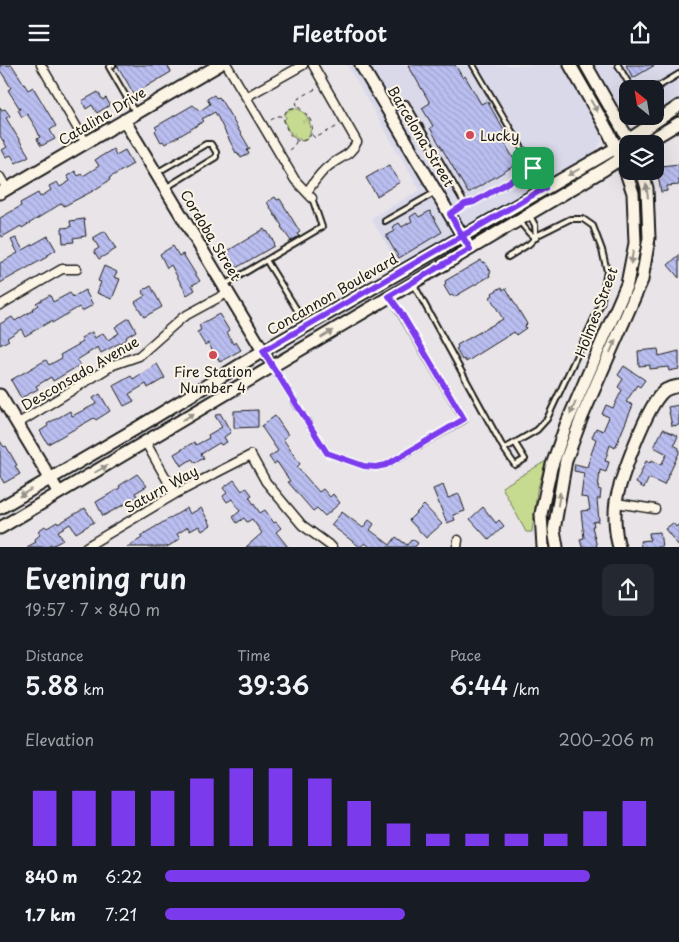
<!DOCTYPE html>
<html lang="en">
<head>
<meta charset="utf-8">
<style>
  :root { --surface:#171b24; --page:#242831; --text:#f1f3f6; --muted:#9ea1a6; --accent:#7c3aed }
  body { margin:0; font-family:"Playpen Sans",sans-serif; background:var(--page); color:var(--text); height:100vh; display:flex; flex-direction:column; font-size:19px; white-space:nowrap }
  * { box-sizing:border-box; margin:0 }
  p { font-size:16px; color:var(--muted) }
  .icon { flex:none; width:28px; height:28px; fill:none; stroke:currentColor; stroke-width:2; stroke-linecap:round; stroke-linejoin:round }
  .map { position:relative; height:482px; overflow:hidden }
  .sheet { display:flex; flex-direction:column; background:var(--surface); flex:1 }
  .sheet>* { flex:none }
  .needle { width:32px; rotate:330deg }
  .controls { position:absolute; left:619px; top:15px; display:grid; gap:10px }
  .controls a { display:grid; place-items:center; width:45px; height:45px; border-radius:10px; background:var(--surface); box-shadow:0 5px 20px #0002; font-size:25px }
  .pin { position:absolute; display:grid; place-items:center; width:42px; height:42px; color:#fff; margin:-21px; border-radius:10px; box-shadow:0 2px 8px #0006 }
  .round { display:grid; place-items:center; flex:none; width:52px; height:52px; border-radius:10px; background:var(--page) }
  .overview { display:flex; align-items:center; justify-content:space-between; height:85px; padding:0 25px }
  h1 { font-size:28px; font-weight:600; line-height:38px }
  .figures { display:grid; grid-template-columns:repeat(3,1fr); gap:8px; height:85px; padding:5px 25px }
  .figures div { display:grid; align-content:center }
  .figures b { font-size:25px; font-weight:600 }
  .figures small { font-size:14px; font-weight:400 }
  .figures p { font-size:14px }
  .chart { height:140px; padding:10px 25px }
  .chart p { display:flex; justify-content:space-between }
  .chart svg { width:100%; height:90px; margin-top:5px; stroke:var(--accent); stroke-width:6 }
  ul { padding:0 25px; list-style:none; font-size:16px }
  li { display:grid; grid-template-columns:80px 60px 1fr; align-items:center; height:38px }
  li i { height:12px; border-radius:6px; background:var(--accent) }
  header { display:flex; justify-content:space-between; align-items:center; height:65px; padding:0 25px; background:var(--surface); font-size:22px; font-weight:600 }
  .map>svg:first-child { display:block }
  .built { fill:#dad9ea }
  .grass { fill:url(#grass-tufts); stroke:#717c56 }
  .green { fill:#c6db90; stroke:#717c56 }
  .building { fill:url(#building-back-hatch); stroke:#1c1c1c }
  .lines { fill:none; stroke-linecap:round; stroke-linejoin:round }
  .lane-casing { stroke:#1c1c1c; stroke-width:8 }
  .street-casing { stroke:#1c1c1c; stroke-width:11 }
  .secondary-casing { stroke:#1c1c1c; stroke-width:15 }
  .path { stroke:#1c1c1c; stroke-width:1; stroke-dasharray:4 4; stroke-linecap:butt }
  .lane { stroke:#fcf5e5; stroke-width:4 }
  .street { stroke:#fcf5e5; stroke-width:8 }
  .secondary { stroke:#fcf5e5; stroke-width:11 }
  .oneway { fill:#97938b }
  .route-casing { stroke:#fff; stroke-width:10 }
  .route { stroke:#7c3aed; stroke-width:6 }
  .poi-dot { fill:#d1495b; stroke:#fcf5e5; stroke-width:2 }
  .labels { text-anchor:middle; dominant-baseline:central; stroke-width:4; stroke-linejoin:round; paint-order:stroke }
  .street-label { font-size:14px; fill:#1c1c1c; stroke:#fcf5e5 }
  .poi-label { font-size:14px; fill:#1c1c1c; stroke:#fcf5e5; text-anchor:start }
</style>
</head>
<body>
<header><svg class="icon" aria-label="menu" viewBox="0 0 24 24"><path d="M4 6h16M4 12h16M4 18h16"/></svg>Fleetfoot<svg class="icon" aria-label="share" viewBox="0 0 24 24"><path d="M12 15V3M7 8l5-5 5 5M5 13v7h14v-7"/></svg></header>
<div class="map">
<svg width="679" height="482" viewBox="0 0 679 482">
  <defs>
    <pattern id="grass-tufts" width="24" height="20" patternUnits="userSpaceOnUse" patternTransform="scale(1.25)"><rect width="24" height="20" fill="#c6db90"/><path d="M3 7l-1-3M5 7V3M7 7l1-3M15 17l-1-3M17 17v-4M19 17l1-3" fill="none" stroke="#aabb7c"/></pattern>
    <pattern id="building-back-hatch" width="6" height="6" patternUnits="userSpaceOnUse" patternTransform="scale(1.25)"><rect width="6" height="6" fill="#babef0"/><path d="M-1 5l2 2M0 0l6 6M5-1l2 2" fill="none" stroke="#9fa3cd"/></pattern>
  </defs>
  <rect width="100%" height="100%" fill="#e8e4e8"/>
  <filter id="ink" filterUnits="userSpaceOnUse"><feTurbulence type="fractalNoise" baseFrequency=".02" numOctaves="2"/><feDisplacementMap in="SourceGraphic" scale="10" xChannelSelector="R" yChannelSelector="G"/><feConvolveMatrix kernelMatrix="1 2 1 2 8 2 1 2 1" color-interpolation-filters="sRGB"/></filter>
  <g filter="url(#ink)">
    <path class="built" d="M347,0H562L599,62L602,76L591,92L400,203L371,153L420,125Z
      M593,0H679V33L655,48V24H628V51H651L635,59L626,58L623,56L598,13Z"/>
    <path class="grass" d="M292,43C307,43 316,63 307,74L301,76L299,73H295L288,65L284,55L286,53L285,49L289,44Z"/>
    <path class="green" d="M546,396L537,426L532,467H526L502,422Z"/>
    <path class="building" d="M0,0H12L28,25L33,22L56,61L50,65L55,74L41,81L37,74L40,72L36,63L27,49L22,52L18,45L20,44L8,25L11,23L0,5Z
      M117,0H167L171,7L134,29Z
      M408,0H455L463,13L465,11L481,39L487,36L510,76L505,79L517,99L468,128L430,63L433,61L422,43L430,38Z
      M626,0H655L633,13Z
      M98,27L103,35L106,33L110,40L97,48L92,40L86,44L82,36Z
      M214,30L216,33L219,32L227,45L250,84L247,85L249,89L241,93L237,87L236,88L215,47L202,54L204,56L183,69L165,79L163,76L161,77L155,66L157,64L155,62L193,40L200,46L210,39L207,34Z
      M0,42L2,45L5,44L10,51L6,53L29,91L16,98L11,90L6,92L2,85L7,82L0,71Z
      M113,84L116,90L125,85L133,99L109,113L110,115L91,127L64,141L62,138L22,163L21,161L2,172L0,168V153L21,141L20,138L38,128L40,132L51,125L49,121L57,117L60,122L70,116L67,111L75,106L78,111L82,109L83,111L99,101L95,95Z
      M679,99V120L667,121V126L661,127L658,110H662L661,101Z
      M389,100L400,117L377,131L366,113Z
      M275,132L277,135L280,134L300,167L297,169L299,171L291,176L281,162L282,161L276,151H275L267,137Z
      M430,146L442,167L399,193L386,171L395,166L392,162L399,158L402,162L412,156L410,152L416,148L419,152Z
      M84,154L86,171L73,173L74,177L63,178L62,163L71,162L70,156Z
      M264,164L266,167L267,166L274,177L273,178L274,181L236,203L234,201L232,202L225,190L228,189L226,187Z
      M105,166L116,184L99,194L94,186L99,183L93,173Z
      M48,171L56,185L46,191L47,192L0,218V198L18,188L11,175L16,173L23,185Z
      M173,181L179,191L183,189L200,216L192,220L195,225L187,230L171,200L167,203L160,189Z
      M679,190V213L668,200Z
      M481,195L483,198L485,197L491,207L489,208L490,211L454,232L452,230L450,231L444,221L446,219L445,216Z
      M104,201L117,207L114,212L120,214L112,234L97,228L101,217L98,216Z
      M151,221L162,242L144,252L135,237L145,231L142,226Z
      M502,222L503,225L506,223L518,244L527,259L525,261L526,263L516,270L514,267L466,297L464,294L462,295L456,284L458,283L457,280L503,254L490,232L493,230L492,228Z
      M85,225L93,240L82,246L79,242L52,258L51,256L25,271L21,264L7,273L9,275L0,280V259L12,252L15,256L33,245L32,244L38,240L36,238L50,230L53,237L70,228L73,232Z
      M219,249L229,265L227,267L233,279L236,277L241,285L220,297L208,278L205,280L197,267L201,265L199,260Z
      M129,253L136,266L126,272L127,274L101,288L98,282L77,295L80,300L53,316L51,312L36,321L38,324L21,333L11,315L46,295L49,300L62,293L60,290L83,277L81,273L92,267L95,273L103,268L108,275L119,268L115,262Z
      M658,284L659,291L679,286V304L669,306L668,302L650,304V300L639,301L638,286Z
      M157,299L165,313L148,323L146,319L129,329L134,336L124,341L113,321L131,311L133,314Z
      M624,301L645,315L640,322L637,320L626,337L633,340L615,383L610,380L605,396L609,397L606,407L600,405L598,424L601,425L600,434H597L599,456L593,457L594,461H592L597,482H582L580,474L584,473L581,446L590,445L588,433L581,432L584,408L574,406L575,399L587,402L596,374L592,372L596,363L603,366L609,352L602,349L606,340L613,343L622,325L618,322L623,314L618,310Z
      M100,329L110,346L96,355L94,353L48,379L40,366L48,361L47,359L70,346L72,351L96,339L93,333Z
      M679,340V360L672,361L668,342Z
      M258,345V362L234,363V346Z
      M220,348L231,367L224,372L227,377L221,380L219,378L201,389L204,393L195,398L192,394L181,401L174,389L194,377L196,380L209,373L208,370L222,362L215,351Z
      M275,351L288,370L283,374L300,399L297,402L319,427L323,424L330,432L333,429L340,438L325,451L317,443L313,446L288,417L290,416L277,397L274,399L269,392L278,386L261,361Z
      M663,364L678,371L674,380L679,383V388L664,420L649,413L644,423L636,418L646,396L650,398L652,395L661,400L667,389L654,382Z
      M0,376L4,382L6,381L17,400L15,401L20,409L4,418L0,411Z
      M137,409L147,421L135,428L138,432L103,451L96,437L120,423L119,421Z
      M234,415L242,426L246,422L252,430L249,432L260,448L265,445L274,458L276,457L281,463L276,467L288,482H246L262,468L252,454L247,457L244,453L237,458L233,452L240,446L232,434L227,437L223,431L227,428L223,423Z
      M443,420L448,433L459,429L465,446L453,450L455,455L447,458L433,424Z
      M424,440L442,459L426,473L409,455Z
      M483,442L496,458L499,455L504,461L489,475L470,454Z
      M85,443L94,457L76,468L70,459L58,466L63,475L52,481L51,479L47,482H27L36,477L35,474L40,470L38,466L45,461L47,463L57,457L58,459Z
      M187,443L190,449L201,443L211,460L202,466L199,461L190,466L188,462L177,469L180,474L167,482H127L142,473L140,471Z
      M342,447L363,463L369,455L374,459L370,465L390,480L396,472L407,480L412,474L418,478L415,482H370L365,478L360,482L331,460Z
      M673,458L676,462L679,459V481L665,464Z
      M660,467L662,482H641L640,476L650,475L649,468Z"/>
    <g class="lines">
      <defs>
        <path id="lane" d="M113,0L109,2L135,47
          M473,0L544,121
          M618,0L632,24
          M654,24L679,9
          M389,45L403,38H406L465,139
          M158,107L206,79H211L216,87V92L167,122
          M450,148L465,139L474,137L533,103
          M530,151L535,160L536,173
          M385,156L434,128
          M520,157L529,168L536,173
          M266,195L297,245
          M224,220L322,162L312,133
          M414,220L504,384L515,400L525,394L515,378
          M274,304L327,388L364,401L376,402L386,400L464,355L391,233
          M504,384L537,365L547,354L601,239L607,206L602,185L593,161L583,154H570L538,170L529,179L508,192"/>
        <path id="street" d="M41,0L86,78
          M227,0L295,115L312,133
          M246,32L303,0
          M0,112L7,124
          M307,127C314,117 320,107 330,100C342,91 350,91 357,77L313,0
          M0,240L62,204H77
          M17,359L113,300L139,291L183,252L229,227
          M146,378L175,429
          M616,438L655,444
          M86,482L175,429L251,390L266,417L302,460L332,482
          M457,482L458,475"/>
        <path id="secondary" d="M361,0L466,177
          M586,0L631,79
          M124,55L266,291
          M644,79L679,58
          M0,128L219,0
          M0,330L59,428
          M0,443L137,363L263,286L616,83L679,41
          M0,463L605,104L628,89
          M543,482L541,449L551,403L566,360L627,219L635,178L633,128L621,93L609,68L570,0
          M557,482L554,465L566,395L582,352L642,215L649,173L647,123L642,106
          M619,482C615,469 614,449 616,436C621,412 647,340 664,326C668,323 674,322 679,321"/>
      </defs>
      <use href="#lane" class="lane-casing"/>
      <use href="#street" class="street-casing"/>
      <use href="#secondary" class="secondary-casing"/>
      <path class="path" d="M297,41L296,35L317,23
        M271,55L277,51H283L288,44L298,42C334,66 292,100 283,51
        M312,70L315,73L338,61
        M289,85L294,81L297,75"/>
      <use href="#lane" class="lane"/>
      <use href="#street" class="street"/>
      <use href="#secondary" class="secondary"/>
    </g>
    <defs><path id="oneway-solid" d="M-6-.8H1V-3.2L6.5 0L1 3.2V.8H-6Z" transform="scale(1.25)"/></defs>
    <g class="oneway">
      <use href="#oneway-solid" transform="translate(594 41) rotate(60)"/>
      <use href="#oneway-solid" transform="translate(574 107) rotate(150)"/>
      <use href="#oneway-solid" transform="translate(647 126) rotate(-98)"/>
      <use href="#oneway-solid" transform="translate(632 192) rotate(101)"/>
      <use href="#oneway-solid" transform="translate(327 269) rotate(-31)"/>
      <use href="#oneway-solid" transform="translate(613 281) rotate(-66)"/>
      <use href="#oneway-solid" transform="translate(573 343) rotate(113)"/>
      <use href="#oneway-solid" transform="translate(188 352) rotate(-31)"/>
      <use href="#oneway-solid" transform="translate(101 404) rotate(-30)"/>
      <use href="#oneway-solid" transform="translate(25 428) rotate(149)"/>
      <use href="#oneway-solid" transform="translate(559 434) rotate(-81)"/>
    </g>
  </g>
  <g class="lines" filter="url(#ink)">
    <defs>
      <path id="route" d="M533,103L545,123L263,286L327,388L364,401L376,402L386,400L464,354L400,246L389,231L470,184C463,172 456,160 450,149L465,139L474,137L533,103"/>
    </defs>
    <use href="#route" class="route-casing"/>
    <use href="#route" class="route"/>
  </g>
  <g class="poi-dot">
    <circle cx="470" cy="70" r="5"/>
    <circle cx="213" cy="290" r="5"/>
  </g>
  <g class="labels">
    <g class="street-label">
      <text transform="translate(102 51) rotate(-31)">Catalina Drive</text>
      <text transform="translate(421 71) rotate(59)">Barcelona Street</text>
      <text transform="translate(211 170) rotate(59)">Cordoba Street</text>
      <text transform="translate(332 229) rotate(-30)">Concannon Boulevard</text>
      <text transform="translate(596 247) rotate(-69)">Holmes Street</text>
      <text transform="translate(80 308) rotate(-30)">Desconsado Avenue</text>
      <text transform="translate(161 424) rotate(-29)">Saturn Way</text>
    </g>
    <g class="poi-label">
      <text x="480" y="70">Lucky</text>
      <text x="213" y="306" text-anchor="middle">Fire Station<tspan x="213" dy="16">Number 4</tspan></text>
    </g>
  </g>
</svg>
<div class="controls">
<a><svg class="needle" viewBox="-14 -14 28 28"><path d="M0-13l5 13h-10z" fill="#e53935"/><path d="M0 13l5-13h-10z" fill="#9ea1a6"/></svg></a>
<a><svg class="icon" aria-label="layers" viewBox="0 0 24 24"><path d="M12 4l9 5-9 5-9-5zM3 14l9 5 9-5"/></svg></a>
</div>
<div class="pin" style="left:533px;top:103px;background:#1e9e55"><svg class="icon" aria-label="arrive" viewBox="0 0 24 24"><path d="M6 21V4h12l-3 4 3 4H6"/></svg></div>
</div>
<section class="sheet">
<div class="overview"><div><h1>Evening run</h1><p>19:57 · 7 × 840 m</p></div><a class="round"><svg class="icon" aria-label="share" viewBox="0 0 24 24"><path d="M12 15V3M7 8l5-5 5 5M5 13v7h14v-7"/></svg></a></div>
<div class="figures">
<div><p>Distance</p><b>5.88<small> km</small></b></div>
<div><p>Time</p><b>39:36</b></div>
<div><p>Pace</p><b>6:44<small> /km</small></b></div>
</div>
<div class="chart"><p><span>Elevation</span>200–206 m</p>
<svg viewBox="0 0 160 44" preserveAspectRatio="none"><path d="M5 44V17M15 44V17M25 44V17M35 44V17M45 44V11M55 44V6M65 44V6M75 44V11M85 44V22M95 44V33M105 44V38M115 44V38M125 44V38M135 44V38M145 44V27M155 44V22"/></svg>
</div>
<ul>
<li><b>840 m</b>6:22<i style="width:87%"></i></li>
<li><b>1.7 km</b>7:21<i style="width:49%"></i></li>
</ul>
</section>
</body>
</html>
